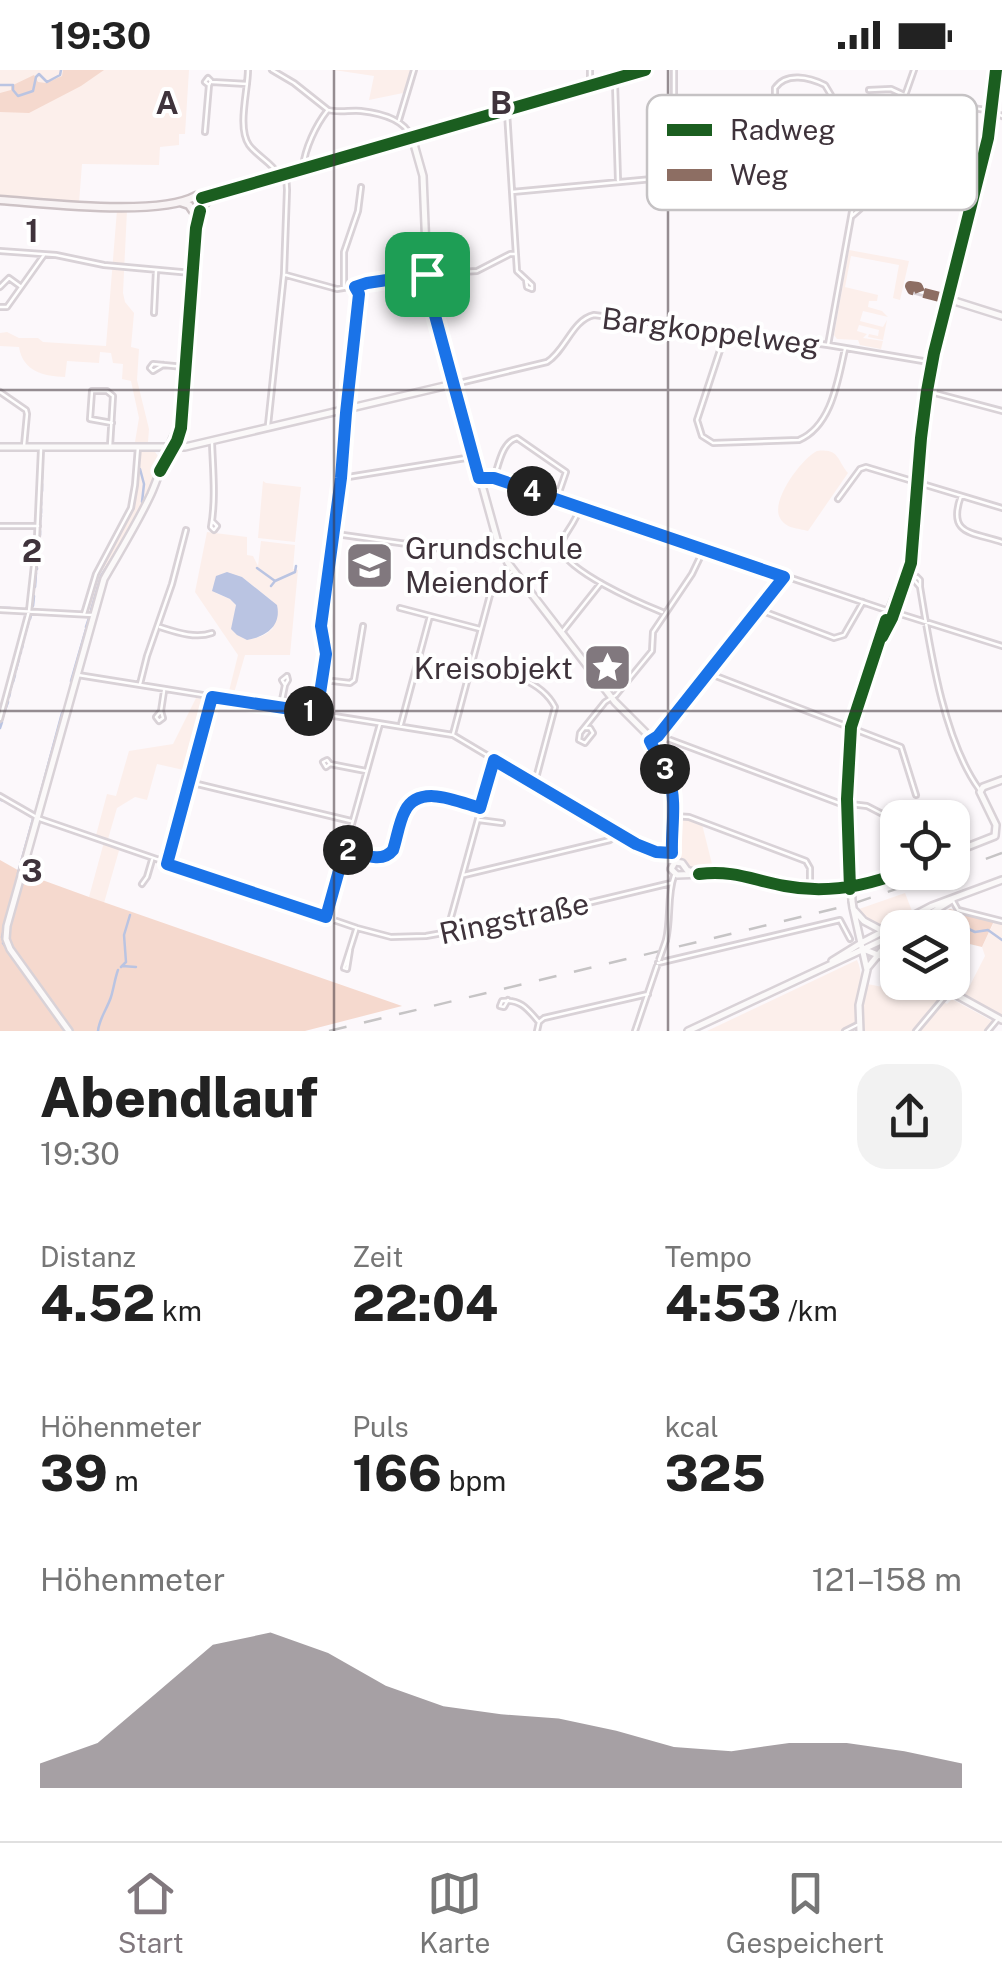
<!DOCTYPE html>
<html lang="de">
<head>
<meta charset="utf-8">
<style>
  :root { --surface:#fff; --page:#f2f2f2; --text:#222; --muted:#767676; --line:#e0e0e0; --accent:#81787e }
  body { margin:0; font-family:"Public Sans",sans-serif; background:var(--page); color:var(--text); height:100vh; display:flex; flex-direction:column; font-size:38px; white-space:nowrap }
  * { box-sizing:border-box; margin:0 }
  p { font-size:32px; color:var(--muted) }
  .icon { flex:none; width:55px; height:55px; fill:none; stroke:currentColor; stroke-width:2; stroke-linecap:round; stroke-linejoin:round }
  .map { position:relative; height:961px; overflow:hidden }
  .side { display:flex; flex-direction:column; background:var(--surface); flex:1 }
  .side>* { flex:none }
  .buttons { position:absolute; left:880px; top:730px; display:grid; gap:20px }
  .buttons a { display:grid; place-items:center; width:90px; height:90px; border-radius:20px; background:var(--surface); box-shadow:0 2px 8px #0004; font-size:50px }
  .pin { position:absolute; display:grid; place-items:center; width:85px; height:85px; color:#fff; margin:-42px; border-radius:20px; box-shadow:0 5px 15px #0006 }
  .km { position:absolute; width:50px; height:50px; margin:-25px; border-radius:50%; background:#222; color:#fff; font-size:28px; line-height:50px; text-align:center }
  .round { display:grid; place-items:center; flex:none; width:105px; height:105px; border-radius:30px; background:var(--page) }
  .overview { display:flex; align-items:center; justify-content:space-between; height:170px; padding:0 40px }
  h1 { font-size:55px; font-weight:800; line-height:75px }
  .stats { display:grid; grid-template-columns:repeat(3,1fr); gap:15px; height:170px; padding:10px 40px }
  .stats div { display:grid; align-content:center }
  .stats b { font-size:50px; font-weight:800 }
  .stats small { font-size:28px; font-weight:400 }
  .stats p { font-size:28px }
  .chart { height:280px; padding:20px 40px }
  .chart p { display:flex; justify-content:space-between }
  .chart svg { width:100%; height:180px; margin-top:10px; fill:var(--accent); opacity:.7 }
  .status { display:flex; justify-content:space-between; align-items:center; height:70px; padding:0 50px; background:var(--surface); direction:ltr }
  .status svg { height:28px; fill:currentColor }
  .dock { display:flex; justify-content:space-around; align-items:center; height:140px; border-top:2px solid var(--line); background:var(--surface); font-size:28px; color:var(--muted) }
  .dock a { display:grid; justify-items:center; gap:5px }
  .dock .current { color:var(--accent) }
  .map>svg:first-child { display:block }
  .green { fill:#fcefeb; fill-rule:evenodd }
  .forest { fill:#f5d9ce }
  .water { fill:#bac4e2 }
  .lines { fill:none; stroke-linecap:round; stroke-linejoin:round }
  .stream { stroke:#bac4e2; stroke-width:2.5 }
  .street-casing { stroke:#d9d2d7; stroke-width:8 }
  .secondary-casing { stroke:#d9d2d7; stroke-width:10 }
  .primary-casing { stroke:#cdc2c5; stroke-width:11 }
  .street { stroke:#fffefe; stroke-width:2.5 }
  .secondary { stroke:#fbf9f9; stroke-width:5 }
  .primary { stroke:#f8f3f4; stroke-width:6 }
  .rail { stroke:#c6c4c5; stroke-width:2.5; stroke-dasharray:18 18; stroke-linecap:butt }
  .street-bridge-casing { stroke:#d9d2d7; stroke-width:8; stroke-linecap:butt }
  .secondary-bridge-casing { stroke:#d9d2d7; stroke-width:10; stroke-linecap:butt }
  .street-bridge { stroke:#fffefe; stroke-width:2.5 }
  .secondary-bridge { stroke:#fbf9f9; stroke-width:5 }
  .quiet { stroke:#8d6e63; stroke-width:10; stroke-dasharray:20 10; stroke-linecap:butt }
  .cycleway-casing { stroke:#fff; stroke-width:19 }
  .cycleway { stroke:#1b5e20; stroke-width:12 }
  .route-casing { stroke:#fff; stroke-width:20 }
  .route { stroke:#1a73e8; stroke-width:12 }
  .grid { fill:none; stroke:#3f333b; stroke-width:2.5; stroke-opacity:0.55 }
  .labels { text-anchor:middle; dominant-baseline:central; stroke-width:8; stroke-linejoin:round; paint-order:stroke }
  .street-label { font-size:30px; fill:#3f333b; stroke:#fff }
  .poi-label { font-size:30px; fill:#3f333b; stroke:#fff; text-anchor:start }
  .key { fill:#fff; stroke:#c5c2c4; stroke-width:2.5 }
  .key-label { font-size:28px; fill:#3f333b }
  .grid-label { font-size:32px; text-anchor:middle; font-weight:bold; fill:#3f333b; stroke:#fff; stroke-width:8; stroke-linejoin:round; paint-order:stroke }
</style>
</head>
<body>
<div class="status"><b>19:30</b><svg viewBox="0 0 49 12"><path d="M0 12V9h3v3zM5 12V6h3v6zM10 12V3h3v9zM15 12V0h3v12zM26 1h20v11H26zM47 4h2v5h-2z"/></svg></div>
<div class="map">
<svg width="1002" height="961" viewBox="0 0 1002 961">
  <rect width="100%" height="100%" fill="#fcf8fb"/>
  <path class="green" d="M0,0H189L185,64H179V75L160,77L159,95L82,94L79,133L0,127Z
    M334,0H413L403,23L369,30L374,6Z
    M117,140H127L123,223L125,232L134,243L131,277L139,279L137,310L149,359L148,372H135L139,348L131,311L122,309L123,294L113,293L111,283L100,282L99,293L67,291L65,307C44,306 23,302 19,277L0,276V263L7,262L19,268H38L43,272L106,276Z
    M849,180L909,191L900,230L893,228L899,195L851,186L845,217L878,225L877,231H869L868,237L882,241L888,247L863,241L860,251L883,257L887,250L883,270L868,267L869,264L878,266L879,260L859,255L857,261L867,264L863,268L883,271L881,279L860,275L858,270L837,269L834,265Z
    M141,378L153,379L160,389L155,409L132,460L103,505L91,541L86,539L98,503L123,460L129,445L137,414L141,382L138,381Z
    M817,381C840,378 837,391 848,403L808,461C798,458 786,459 780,448C770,431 802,388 817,381Z
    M263,411L266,413L301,417L295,472L258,468Z
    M207,462L247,467V485L253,486L258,496L261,471L295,475L293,499L298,500L290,585H245L232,630L227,629L238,585L195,522ZM223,505L242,507L272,531L273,558C259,572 246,570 233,557L236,535L230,529L216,523L215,509Z
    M196,628L208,630L188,701L157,694L147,730L135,727L117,738L108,769H95L107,724L116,726L129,681L173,674Z
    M682,748L702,754L713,798H691L676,783L675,756Z
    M104,772L120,777L104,833L89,827Z
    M905,823L912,841L885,855C876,854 863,849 859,839Z
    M994,852L1002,854V945L965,925L985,886L982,877Z
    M857,890C866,908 856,933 855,954L840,961H707Z
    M897,899L898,912L923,913L941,922V928L913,961H864L863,935L867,914L888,918Z
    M952,929L994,952L986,961H918L943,931L947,934Z"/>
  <path class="forest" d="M63,0H104L81,16L29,43L0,42V23L11,20V16L34,5L38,12L46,13L62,6Z
    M0,790L23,803L89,827L402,936L305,961H0Z
    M950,839L994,851L982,877L953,870L952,858L918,857Z"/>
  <path class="water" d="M227,502L242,507L277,535C282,557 264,567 247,570L237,565L231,559L236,535L230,529L212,521L216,506Z"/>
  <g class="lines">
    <path class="stream" d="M0,15H13V20L18,26L33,21L36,7L39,4L47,12L60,5L61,0
      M140,399L144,414L142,432
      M42,402V399
      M42,409V404
      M42,421V414
      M41,426V423
      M41,435V432
      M41,443V439
      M40,450L41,446
      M40,454V452
      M0,458H17
      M19,458H34
      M40,465V461
      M39,471L40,469
      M39,479V475
      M38,485L39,483
      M37,495L38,490
      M257,498L275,511L271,516
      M37,499V498
      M275,511L295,502L296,496
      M35,517L36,503
      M33,536L34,526
      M3,538H10
      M91,540L101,506L127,465
      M30,549L31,545
      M86,557L89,548
      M24,568L28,554
      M22,578L23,572
      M19,586L21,582
      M16,600L19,589
      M15,603V602
      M71,611L86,559
      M13,612L15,605
      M10,620L12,614
      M9,627L10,623
      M5,640L8,632
      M2,650L4,643
      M0,658L2,652
      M39,729L62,643
      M1,730L5,731
      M9,734L13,736
      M22,741L30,746
      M18,803L33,749
      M946,848L975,862L988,860L1002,870
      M2,867L18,806
      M3,873L65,961
      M122,896L136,897
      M121,897L126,892L124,865L130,845
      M98,961C99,949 107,939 111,927C114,917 115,908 118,900"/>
    <defs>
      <path id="street" d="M248,0C248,20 237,58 249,75C257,86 271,92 278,104
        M272,0L294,13L328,40C339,43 350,40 361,41C379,43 403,49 411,66
        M590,0V14
        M208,8L211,11L209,15L205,12Z
        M212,12L247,14
        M615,13L618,110
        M869,20L891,19L904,25
        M674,32V0
        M674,32L677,36L674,39L671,35Z
        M902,41V34L914,0
        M507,42L517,201L532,215V219L527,217L526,210
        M399,50L414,0
        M775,57V18C786,2 809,7 825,15L831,25V50
        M205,62L209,15
        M303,97C305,78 316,55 327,41
        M720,103L727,96L736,67L744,64C781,58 817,53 854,49C897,45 963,26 1002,46
        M512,122L728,102L742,68
        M0,181L56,185L104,195L192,203
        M286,205L337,219L427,204L477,201L510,184H516
        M0,217L9,208L20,216
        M344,217V182L358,141L361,117
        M920,222L918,217L910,216L912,220L945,228
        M0,237H7L44,185
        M154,243L156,201
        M726,262L697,350L702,366L713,373L799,370C832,356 838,309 845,279
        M828,275L853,136L856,132L861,133L860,139L852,146
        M163,295L153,301L150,298L153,294L184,297
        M455,314L547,292C566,280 572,250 594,245L828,275L929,292
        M927,321L1002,341
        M0,322L26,340L27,344L24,376
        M268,355L284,204L287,120L286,104
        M212,373C213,401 216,429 211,457L214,460L217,456L212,451
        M110,376L113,326L107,321H92L90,349L112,353
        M342,408L472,387
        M481,408H494L886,540
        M494,408C499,394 502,372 517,368L566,402L557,428
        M961,426C947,465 972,462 1002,472
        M838,429L860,399L866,397L1002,438
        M580,437C576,453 564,463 559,478C571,503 635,531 662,542
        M0,456H38
        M336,464L492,486L501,481
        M920,517V510L917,507L914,510L920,517C930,578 943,669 979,719
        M400,538L480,559
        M0,540L93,545
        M760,540L834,568L844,565L863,532
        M894,542L1002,576
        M84,544L96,504L131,438L135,415L138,377
        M160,557C176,562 195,569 212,563
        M562,562L601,513
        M474,596C503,602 540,608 555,637L535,712
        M708,603L901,677L916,725
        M78,605L453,665L636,774L656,782L672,783
        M324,610L350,613L354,610L363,556
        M140,614L147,586L172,514L186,460
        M281,635L285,615L288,610L287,606L282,610L285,615
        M161,641L163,648L159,651L156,647L161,641L164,621
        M317,641L326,584L321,557L341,409L359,224L355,217
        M0,649L29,541L37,468L41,380
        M401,654L430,546
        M585,658H590L593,663L585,673L579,670L580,663L605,632L616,625L652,581L653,562L692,504L703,481
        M453,664L490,525L512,501
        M660,666L844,735
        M654,669L784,508
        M330,694L327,690L323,692L326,697L330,694L366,701
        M189,712L351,751
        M0,726L40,749L357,858L391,867L426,866L521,849L671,813
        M850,734L867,736L898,752
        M674,746L689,747L806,791L810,798V816
        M479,750L502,753
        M345,779C361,783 381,795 393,780C397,768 399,752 404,741C418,714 457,732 479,738
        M167,792L212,627
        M464,805L610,770L615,764
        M142,814L147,807L152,790
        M953,831L958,840L1002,851
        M326,847L380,654
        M447,862L494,691
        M666,870C671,849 667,825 674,806
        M350,880L347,899L344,898L356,860
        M658,893L840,850L850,869
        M508,930L504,937L500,936L502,931C520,929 527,938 538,951
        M537,961L539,952L544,948L648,924
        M635,961L657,896
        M845,961L857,955
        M916,961L947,924
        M988,961L998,949"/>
      <path id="secondary" d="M412,67L423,106L427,204L430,227L498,473L508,493L615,632L646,663L664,695L671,715L674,789L675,792L682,793L687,800L699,804
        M948,229L1002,246
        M0,377H185L453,314
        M162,397L177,371L181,358L196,158L200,141
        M882,567L892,548L911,493L921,368L927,321L934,283L988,68L996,0
        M952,783L995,766L996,755L980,722L983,717L1002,710
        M675,792L671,799L677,805L730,803L786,817L842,819L868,815L902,802
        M852,831L847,729L851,657L889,541L908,494
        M853,838L867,900L859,935L860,961
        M855,841L864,851L881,860L898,887
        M907,858L952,830
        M863,879L898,893
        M832,891L861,873L932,836L1002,810
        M868,897L882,880L886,869
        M933,912L1002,950
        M69,961L10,879L6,869L7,856L104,509C120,481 137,454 151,424C162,399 167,375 182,350
        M688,961L898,863"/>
      <path id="primary" d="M0,130C45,133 158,147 196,126L202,128L645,0
        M180,132L189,135L193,141H199L210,127"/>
    </defs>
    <use href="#street" class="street-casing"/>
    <use href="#secondary" class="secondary-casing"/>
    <use href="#primary" class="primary-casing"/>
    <use href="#street" class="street"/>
    <use href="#secondary" class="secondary"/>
    <use href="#primary" class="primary"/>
    <path class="rail" d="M952,801L1002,783
      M329,961L846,836L947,802"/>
    <defs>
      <path id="street-bridge" d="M659,890L666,870"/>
      <path id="secondary-bridge" d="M852,831L853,838"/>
    </defs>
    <use href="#street-bridge" class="street-bridge-casing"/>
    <use href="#secondary-bridge" class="secondary-bridge-casing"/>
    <use href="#street-bridge" class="street-bridge"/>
    <use href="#secondary-bridge" class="secondary-bridge"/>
    <path class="quiet" d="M920,222L918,217L910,216L912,220L948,229"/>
    <defs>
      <path id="cycleway" d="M202,128L645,0
        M160,401L177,371L181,358L196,158L200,141
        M882,567L892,548L911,493L921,368L927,321L934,283L988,68L996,0
        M699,804C735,800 752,810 785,816C826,824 864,817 902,802
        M850,819L847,729L851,657L886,550"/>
    </defs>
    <use href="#cycleway" class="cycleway-casing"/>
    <use href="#cycleway" class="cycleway"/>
  </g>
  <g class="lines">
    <defs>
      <path id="route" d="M427,204L430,227L479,408H494L784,507L658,666L650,671C656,684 665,695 669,708C677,732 671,759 672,783L656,782L636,774L494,690L480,738C459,732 419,713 405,741C399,752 397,768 393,780C381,795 361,783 345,779L326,847L167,794L212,627L317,643L326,584L321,556L341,408L346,343L359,224L355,217L367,213Z"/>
    </defs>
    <use href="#route" class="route-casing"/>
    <use href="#route" class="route"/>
  </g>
  <path class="grid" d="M334,0V961M668,0V961M0,320H1002M0,641H1002"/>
  <defs>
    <symbol id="school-square" viewBox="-11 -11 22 22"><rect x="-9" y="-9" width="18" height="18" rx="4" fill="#81787e" stroke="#fff"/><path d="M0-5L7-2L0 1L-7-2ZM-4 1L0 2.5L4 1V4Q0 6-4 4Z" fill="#fff"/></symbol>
    <symbol id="sight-square" viewBox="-11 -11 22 22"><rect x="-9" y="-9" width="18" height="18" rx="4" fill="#81787e" stroke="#fff"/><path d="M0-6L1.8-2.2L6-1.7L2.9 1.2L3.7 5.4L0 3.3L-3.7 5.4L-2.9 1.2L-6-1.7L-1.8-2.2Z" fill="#fff"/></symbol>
  </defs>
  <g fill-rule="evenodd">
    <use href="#school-square" x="342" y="468" width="55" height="55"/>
    <use href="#sight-square" x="580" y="570" width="55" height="55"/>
  </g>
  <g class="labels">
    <g class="street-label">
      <text transform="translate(711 261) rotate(7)">Bargkoppelweg</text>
      <text transform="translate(514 848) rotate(-12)">Ringstraße</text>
    </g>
    <g class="poi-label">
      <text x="405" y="478">Grundschule<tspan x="405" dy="34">Meiendorf</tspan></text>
      <text x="573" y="598" text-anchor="end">Kreisobjekt</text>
    </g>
  </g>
  <rect x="647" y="25" width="330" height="115" rx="15" class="key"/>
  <rect x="667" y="54" width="45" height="12" fill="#1b5e20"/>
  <rect x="667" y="99" width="45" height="12" fill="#8d6e63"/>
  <g class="key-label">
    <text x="730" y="70">Radweg</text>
    <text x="730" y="115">Weg</text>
  </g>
  <g class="grid-label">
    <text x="167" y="44">A</text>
    <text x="501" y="44">B</text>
    <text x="32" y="172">1</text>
    <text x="32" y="492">2</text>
    <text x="32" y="812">3</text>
  </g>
</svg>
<div class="buttons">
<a><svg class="icon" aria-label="locate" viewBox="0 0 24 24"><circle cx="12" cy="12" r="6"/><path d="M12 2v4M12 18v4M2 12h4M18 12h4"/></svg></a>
<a><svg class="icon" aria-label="layers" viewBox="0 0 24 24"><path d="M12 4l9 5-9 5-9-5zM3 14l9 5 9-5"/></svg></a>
</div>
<div class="pin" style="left:427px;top:204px;background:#1e9e55"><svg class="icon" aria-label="arrive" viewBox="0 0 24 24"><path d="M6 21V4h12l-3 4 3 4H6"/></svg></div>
<b class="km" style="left:309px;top:641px">1</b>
<b class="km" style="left:348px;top:780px">2</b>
<b class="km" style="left:665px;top:699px">3</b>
<b class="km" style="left:532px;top:421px">4</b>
</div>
<section class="side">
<div class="overview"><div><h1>Abendlauf</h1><p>19:30</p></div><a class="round"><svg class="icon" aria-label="share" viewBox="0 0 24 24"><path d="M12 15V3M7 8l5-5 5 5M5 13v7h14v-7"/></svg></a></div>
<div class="stats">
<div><p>Distanz</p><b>4.52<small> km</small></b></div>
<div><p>Zeit</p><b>22:04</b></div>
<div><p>Tempo</p><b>4:53<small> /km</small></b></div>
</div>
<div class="stats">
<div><p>Höhenmeter</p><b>39<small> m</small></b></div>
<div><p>Puls</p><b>166<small> bpm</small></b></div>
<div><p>kcal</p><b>325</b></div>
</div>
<div class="chart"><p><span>Höhenmeter</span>121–158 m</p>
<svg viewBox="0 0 160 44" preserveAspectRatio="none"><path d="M0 44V38L10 33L20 21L30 9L40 6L50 11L60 19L70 24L80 26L90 27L100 30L110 34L120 35L130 33L140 33L150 35L160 38V44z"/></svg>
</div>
</section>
<nav class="dock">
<a class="current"><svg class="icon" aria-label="home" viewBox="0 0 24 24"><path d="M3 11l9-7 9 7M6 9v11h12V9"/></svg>Start</a>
<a><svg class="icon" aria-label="map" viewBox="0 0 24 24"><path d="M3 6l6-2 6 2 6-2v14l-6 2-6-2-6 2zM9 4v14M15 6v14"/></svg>Karte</a>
<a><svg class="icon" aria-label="saved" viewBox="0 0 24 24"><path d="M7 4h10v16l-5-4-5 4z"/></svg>Gespeichert</a>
</nav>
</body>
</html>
